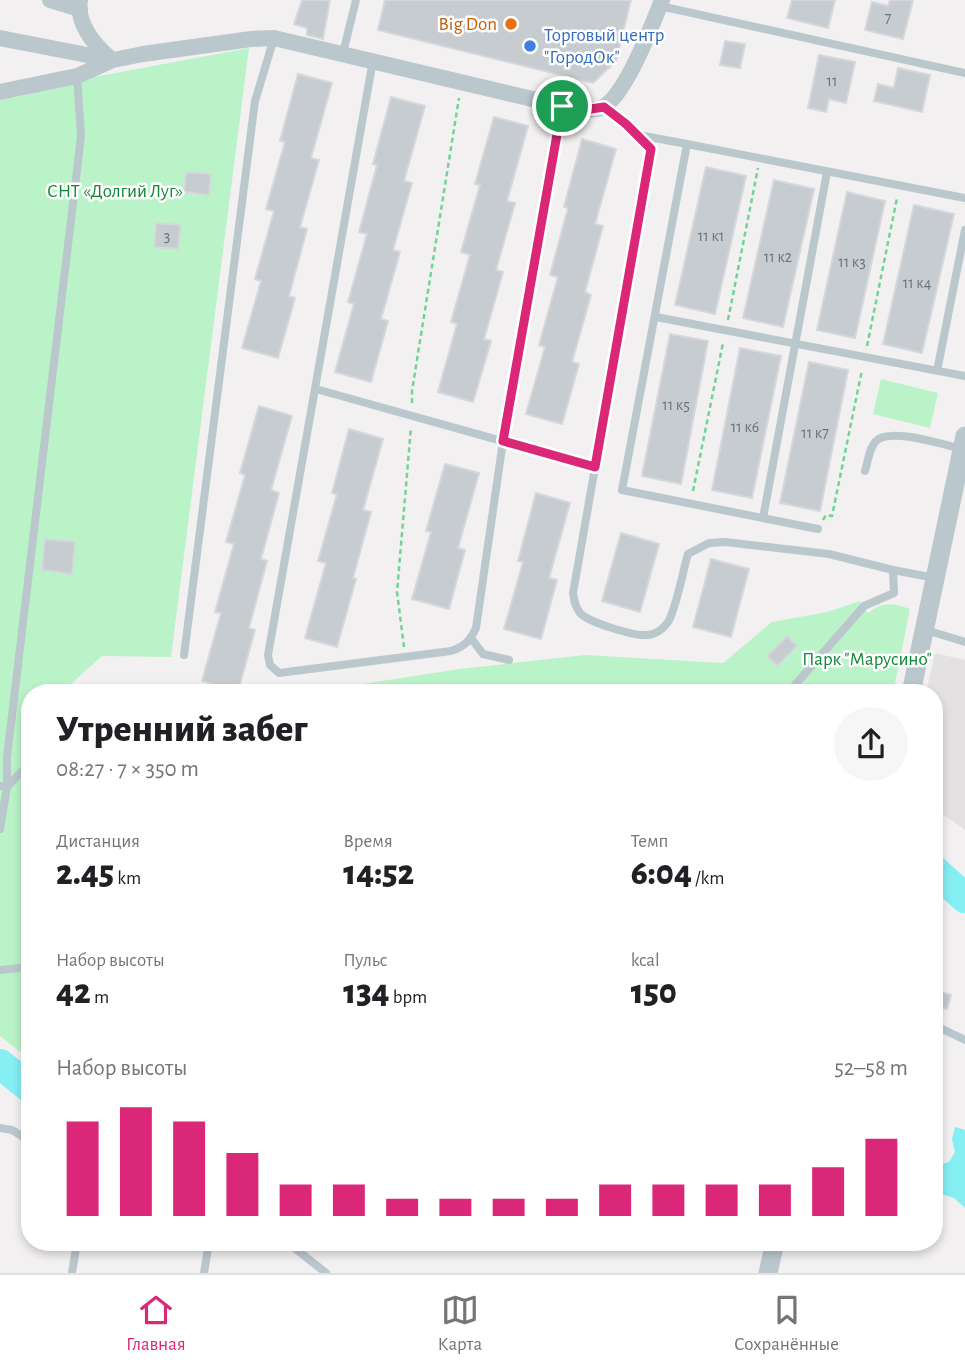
<!DOCTYPE html>
<html lang="ru">
<head>
<meta charset="utf-8">
<style>
  :root { --surface:#fff; --page:#f6f6f6; --text:#202124; --muted:#757577; --line:#e0e0e0; --accent:#db2777 }
  body { margin:0; font-family:"Alegreya Sans",sans-serif; background:var(--page); color:var(--text); height:100vh; display:flex; flex-direction:column; font-size:26px; white-space:nowrap }
  * { box-sizing:border-box; margin:0 }
  p { font-size:23px; color:var(--muted) }
  .icon { flex:none; width:38px; height:38px; fill:none; stroke:currentColor; stroke-width:2; stroke-linecap:round; stroke-linejoin:round }
  .map { position:relative; flex:1; overflow:hidden }
  .side { position:absolute; left:21px; top:684px; width:922px; height:567px; display:flex; flex-direction:column; background:var(--surface); border-radius:28px; box-shadow:0 4px 10px #0003 }
  .side>* { flex:none }
  .pin { position:absolute; display:grid; place-items:center; width:60px; height:60px; color:#fff; margin:-30px; border:4px solid #fff; border-radius:50%; box-shadow:0 2px 7px #0007 }
  .round { display:grid; place-items:center; flex:none; width:74px; height:74px; border-radius:37px; background:var(--page) }
  .headline { display:flex; align-items:center; justify-content:space-between; height:119px; padding:0 35px }
  h1 { font-size:38px; font-weight:800; line-height:52px }
  .stats { display:grid; grid-template-columns:repeat(3,1fr); gap:10px; height:119px; padding:7px 35px }
  .stats div { display:grid; align-content:center }
  .stats b { font-size:35px; font-weight:800 }
  .stats small { font-size:19px; font-weight:400 }
  .stats p { font-size:19px }
  .chart { height:196px; padding:14px 35px }
  .chart p { display:flex; justify-content:space-between }
  .chart svg { width:100%; height:126px; margin-top:7px; stroke:var(--accent); stroke-width:6 }
  .tabs { display:flex; justify-content:space-around; align-items:center; height:98px; border-top:2px solid var(--line); background:var(--surface); font-size:19px; color:var(--muted) }
  .tabs a { display:grid; justify-items:center; gap:4px }
  .tabs .active { color:var(--accent) }
  .map>svg:first-child { display:block }
  .education { fill:#e4e1e3 }
  .green { fill:#bbf3c8 }
  .water { fill:#85eff4 }
  .lines { fill:none; stroke-linecap:round; stroke-linejoin:round }
  .river { stroke:#85eff4; stroke-width:30 }
  .building { fill:#c7ccd0; stroke:#d4d8dc; stroke-width:2 }
  .path { stroke:#70d593; stroke-width:2.5; stroke-dasharray:5 3.5; stroke-linecap:butt }
  .service { stroke:#bac8ce; stroke-width:8 }
  .minor { stroke:#bac8ce; stroke-width:16 }
  .tertiary { stroke:#bac8ce; stroke-width:19 }
  .route-casing { stroke:#fff; stroke-width:14 }
  .route { stroke:#db2777; stroke-width:9 }
  .food-dot { fill:#e8710a; stroke:#fff; stroke-width:2.5 }
  .shop-dot { fill:#3f7fe0; stroke:#fff; stroke-width:2.5 }
  .labels { text-anchor:middle; dominant-baseline:central; stroke-width:5; stroke-linejoin:round; paint-order:stroke }
  .number-label { font-size:16px; fill:#66757c }
  .food-label { font-size:19px; fill:#c56008; stroke:#fff; text-anchor:end }
  .shop-label { font-size:19px; fill:#366cbe; stroke:#fff; text-anchor:start }
  .park-label { font-size:19px; fill:#0f8938; stroke:#fff }
</style>
</head>
<body>
<div class="map">
<svg width="965" height="1273" viewBox="0 0 965 1273">
  <rect width="100%" height="100%" fill="#f3f0f1"/>
  <path class="education" d="M935,653L965,660V830L935,809L934,693H926Z"/>
  <path class="green" d="M249,48L171,657L102,656L64,690L63,693H30V1060L0,1036V99L17,97L94,77Z
    M881,379L938,393L930,428L873,414Z
    M860,601L868,613C883,601 893,603 910,609L893,693H303L460,669L585,655L723,663L772,622L827,612Z"/>
  <path class="water" d="M955,1127L965,1130V1208L954,1198L935,1192V1172L938,1165L949,1162L955,1152L952,1139Z"/>
  <g class="lines">
    <path class="river" d="M934,870L965,898
      M0,1064L30,1088"/>
  </g>
  <path class="building" d="M302,0H330L323,39L307,35V28L294,24Z
    M385,0H631L616,61L593,83L378,30Z
    M792,0H835L828,28L787,18Z
    M890,0H913L903,39L865,30L872,2L888,6Z
    M725,41L745,44L740,68L720,65Z
    M819,55L855,62L846,103L829,99L826,112L808,108Z
    M898,68L930,75L922,112L874,101L878,84L894,88Z
    M298,74L332,83L311,158L319,160L300,227L307,229L289,296L295,298L278,358L242,348L261,281L255,279L274,211L266,209L285,142L280,141Z
    M391,97L425,106L404,181L412,183L393,250L400,252L381,319L388,321L371,382L335,372L354,304L348,302L367,234L359,232L377,165L373,164Z
    M494,117L528,126L507,201L515,203L496,270L503,272L484,339L491,341L473,402L438,392L457,324L451,322L470,255L461,252L480,185L475,184Z
    M582,139L616,149L595,224L603,226L585,292L591,295L572,362L579,364L562,424L526,414L545,347L539,345L558,277L550,275L568,208L564,207Z
    M706,167L746,176L715,314L675,305Z
    M186,172L211,174L209,195L184,192Z
    M774,180L814,189L783,327L743,318Z
    M847,192L885,201L855,338L817,330Z
    M914,205L954,214L922,353L883,344Z
    M156,223L181,225L178,249L154,247Z
    M670,334L708,341L681,484L642,476Z
    M740,348L781,356L752,498L712,490Z
    M809,362L848,370L820,511L780,503Z
    M259,406L292,416L271,490L279,493L261,559L267,561L249,628L255,630L238,691L202,681L221,613L215,612L234,544L226,542L245,475L240,473Z
    M349,429L383,439L363,510L371,512L353,578L356,579L337,647L305,638L326,563L318,561L337,494L332,493Z
    M445,464L479,473L458,548L465,550L449,609L412,599L431,532L426,531Z
    M536,493L570,503L549,578L557,580L541,639L504,629L523,562L518,561Z
    M621,533L659,544L640,612L602,601Z
    M45,539L75,542L72,574L42,570Z
    M711,559L749,569L731,637L693,627Z
    M787,636L797,646L777,666L767,656Z
    M934,990L951,995L947,1009L934,1006Z"/>
  <g class="lines">
    <path class="path" d="M728,320L758,168
      M867,346L897,198
      M412,403V391L459,98
      M693,491L723,343
      M823,520L826,515L832,516L862,370
      M404,647L397,592L411,427"/>
    <path class="service" d="M660,6L965,73
      M343,53L356,0
      M373,60L268,655L270,665L279,673L451,651C465,646 470,641 476,628L503,441L562,106
      M604,107L626,124L651,149L573,593C574,600 575,607 580,613C588,622 633,636 646,635C655,635 663,629 668,622C676,610 683,570 688,554L709,543L725,542L829,554L893,570
      M639,135L687,144
      M656,317L965,376
      M937,371L965,230
      M316,389L595,467
      M865,471C868,462 869,448 876,441C890,427 944,445 962,449
      M763,518L827,172
      M818,529L622,490L687,144L965,198
      M926,630L965,642
      M471,638L483,654L509,660
      M184,655L255,101L274,38
      M788,693L864,606L894,593L893,570L935,578
      M0,786L7,787L21,772L30,773
      M0,829L7,787V757L81,136L77,76
      M0,970L30,967
      M934,1025L965,1040
      M0,1128L12,1130L30,1141
      M287,1242L326,1273
      M72,1273L77,1242
      M204,1273L209,1242"/>
    <path class="minor" d="M50,0L80,9
      M80,0C76,23 94,45 111,59
      M0,38L113,60
      M0,92L77,76L113,60L143,54L251,39L274,38L562,106C574,108 594,113 605,106C627,91 652,26 662,0"/>
    <path class="tertiary" d="M911,693L965,436
      M768,1273L775,1242"/>
  </g>
  <g class="lines">
    <defs>
      <path id="route" d="M562,106L591,109L604,107L626,124L651,149L595,467L503,441Z"/>
    </defs>
    <use href="#route" class="route-casing"/>
    <use href="#route" class="route"/>
  </g>
  <circle class="food-dot" cx="511" cy="24" r="7"/>
  <circle class="shop-dot" cx="530" cy="46" r="7"/>
  <g class="labels">
    <g class="number-label">
      <text x="888" y="18">7</text>
      <text x="832" y="81">11</text>
      <text x="167" y="236">3</text>
      <text x="711" y="236">11 к1</text>
      <text x="778" y="257">11 к2</text>
      <text x="852" y="262">11 к3</text>
      <text x="917" y="283">11 к4</text>
      <text x="676" y="405">11 к5</text>
      <text x="745" y="427">11 к6</text>
      <text x="815" y="433">11 к7</text>
    </g>
    <g class="food-label">
      <text x="497" y="24">Big Don</text>
    </g>
    <g class="shop-label">
      <text x="544" y="35">Торговый центр<tspan x="544" dy="22">"ГородОк"</tspan></text>
    </g>
    <g class="park-label">
      <text x="115" y="191">СНТ «Долгий Луг»</text>
      <text x="867" y="659">Парк "Марусино"</text>
    </g>
  </g>
</svg>
<div class="pin" style="left:562px;top:106px;background:#1e9e55"><svg class="icon" aria-label="arrive" viewBox="0 0 24 24"><path d="M6 21V4h12l-3 4 3 4H6"/></svg></div>
<section class="side">
<div class="headline"><div><h1>Утренний забег</h1><p>08:27 · 7 × 350 m</p></div><a class="round"><svg class="icon" aria-label="share" viewBox="0 0 24 24"><path d="M12 15V3M7 8l5-5 5 5M5 13v7h14v-7"/></svg></a></div>
<div class="stats">
<div><p>Дистанция</p><b>2.45<small> km</small></b></div>
<div><p>Время</p><b>14:52</b></div>
<div><p>Темп</p><b>6:04<small> /km</small></b></div>
</div>
<div class="stats">
<div><p>Набор высоты</p><b>42<small> m</small></b></div>
<div><p>Пульс</p><b>134<small> bpm</small></b></div>
<div><p>kcal</p><b>150</b></div>
</div>
<div class="chart"><p><span>Набор высоты</span>52–58 m</p>
<svg viewBox="0 0 160 44" preserveAspectRatio="none"><path d="M5 44V11M15 44V6M25 44V11M35 44V22M45 44V33M55 44V33M65 44V38M75 44V38M85 44V38M95 44V38M105 44V33M115 44V33M125 44V33M135 44V33M145 44V27M155 44V17"/></svg>
</div>
</section>
</div>
<nav class="tabs">
<a class="active"><svg class="icon" aria-label="home" viewBox="0 0 24 24"><path d="M3 11l9-7 9 7M6 9v11h12V9"/></svg>Главная</a>
<a><svg class="icon" aria-label="map" viewBox="0 0 24 24"><path d="M3 6l6-2 6 2 6-2v14l-6 2-6-2-6 2zM9 4v14M15 6v14"/></svg>Карта</a>
<a><svg class="icon" aria-label="saved" viewBox="0 0 24 24"><path d="M7 4h10v16l-5-4-5 4z"/></svg>Сохранённые</a>
</nav>
</body>
</html>
